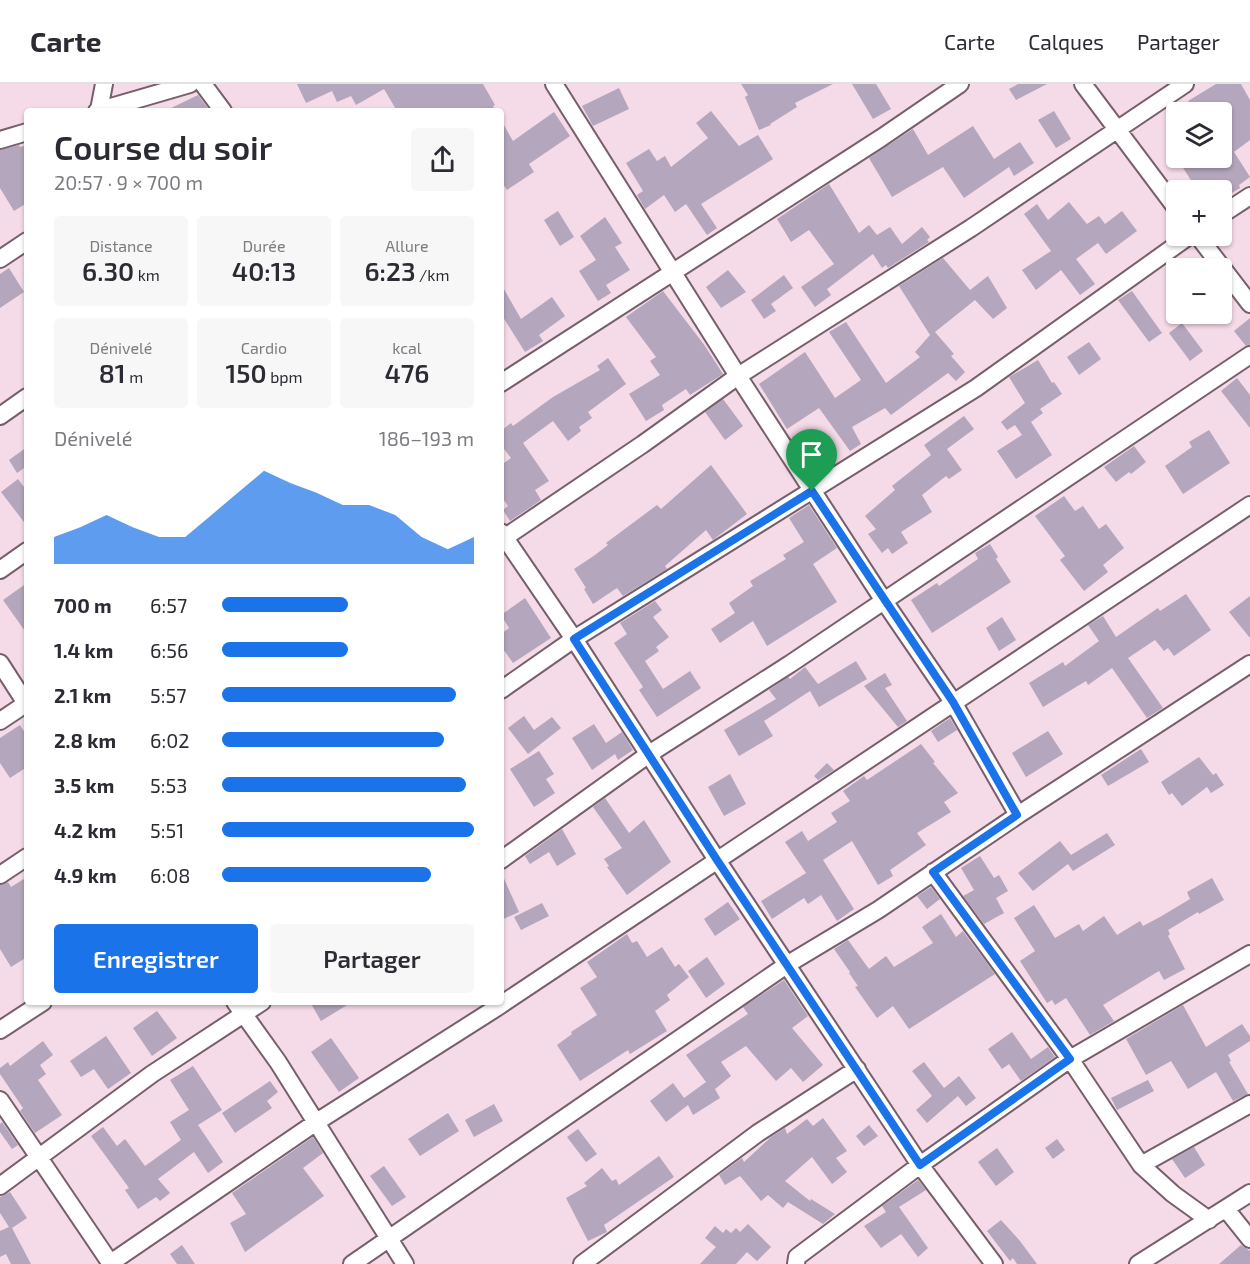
<!DOCTYPE html>
<html lang="fr">
<head>
<meta charset="utf-8">
<style>
  :root { --surface:#fff; --page:#f7f7f7; --text:#2b2b33; --muted:#7c7c81; --line:#e1e1e2; --accent:#1a73e8 }
  body { margin:0; font-family:"Exo 2",sans-serif; background:var(--page); color:var(--text); height:100vh; display:flex; flex-direction:column; font-size:22px; white-space:nowrap }
  * { box-sizing:border-box; margin:0 }
  p { font-size:20px; color:var(--muted) }
  .icon { flex:none; width:33px; height:33px; fill:none; stroke:currentColor; stroke-width:2; stroke-linecap:round; stroke-linejoin:round }
  .map { position:relative; flex:1; overflow:hidden }
  .drawer { position:absolute; left:24px; top:24px; width:480px; height:897px; display:flex; flex-direction:column; background:var(--surface); border-radius:6px; box-shadow:0 2px 4px #0004 }
  .drawer>* { flex:none }
  .controls { position:absolute; left:1166px; top:18px; display:grid; gap:12px }
  .controls a { display:grid; place-items:center; width:66px; height:66px; border-radius:6px; background:var(--surface); box-shadow:0 2px 4px #0004; font-size:30px }
  .pin { position:absolute; display:grid; place-items:center; width:51px; height:51px; color:#fff; margin:-62px -26px; border-radius:50% 50% 50% 0; rotate:-45deg; box-shadow:0 0 6px #0007 }
  .pin .icon { rotate:45deg }
  .round { display:grid; place-items:center; flex:none; width:63px; height:63px; border-radius:6px; background:var(--page) }
  .head { display:flex; align-items:center; justify-content:space-between; height:102px; padding:0 30px }
  h1 { font-size:33px; font-weight:600; line-height:45px }
  .figures { display:grid; grid-template-columns:repeat(3,1fr); gap:9px; height:102px; padding:6px 30px }
  .figures div { display:grid; align-content:center; border-radius:6px; background:var(--page); text-align:center }
  .figures b { font-size:26px; font-weight:600 }
  .figures small { font-size:16px; font-weight:400 }
  .figures p { font-size:16px }
  .chart { height:168px; padding:12px 30px }
  .chart p { display:flex; justify-content:space-between }
  .chart svg { width:100%; height:108px; margin-top:6px; fill:var(--accent); opacity:.7 }
  .cta { display:flex; gap:12px; margin-top:auto; padding:12px 30px }
  .cta a { flex:1; height:69px; border-radius:6px; background:var(--accent); color:#fff; font-size:24px; font-weight:600; line-height:69px; text-align:center }
  .cta a+a { background:var(--page); color:var(--text) }
  ul { padding:0 30px; list-style:none; font-size:20px }
  li { display:grid; grid-template-columns:96px 72px 1fr; align-items:center; height:45px }
  li i { height:15px; border-radius:8px; background:var(--accent) }
  header { display:flex; align-items:center; gap:36px; box-sizing:border-box; height:84px; padding:0 30px; background:var(--surface); border-bottom:2px solid var(--line) }
  header strong { font-size:28px }
  nav { display:flex; gap:33px; margin-inline-start:auto; font-size:21px }
  .map>svg:first-child { display:block }
  .building { fill:#b4a6bc }
  .lines { fill:none; stroke-linecap:round; stroke-linejoin:round }
  .street-casing { stroke:#765f6b; stroke-width:20 }
  .street { stroke:#fff; stroke-width:16 }
  .route-casing { stroke:#fff; stroke-width:12 }
  .route { stroke:#1a73e8; stroke-width:8 }
</style>
</head>
<body>
<header>
<strong>Carte</strong>
<nav><a>Carte</a><a>Calques</a><a>Partager</a></nav>
</header>
<div class="map">
<svg width="1250" height="1180" viewBox="0 0 1250 1180">
  <rect width="100%" height="100%" fill="#f5dae7"/>
  <path class="building" d="M297,0H483L495,21L493,22L496,27H397L384,5L356,21L351,12L337,18L332,7L306,19Z
    M741,0H833L795,19L797,23L770,40L771,41L759,46L745,13L748,11Z
    M852,0H876L891,25L873,35Z
    M1018,0H1047L1016,16L1009,5Z
    M1216,0H1241L1250,16V56L1234,68L1250,93L1239,101L1240,104L1227,112L1217,97L1203,106H1197L1182,82L1195,74H1221V28H1195L1188,17Z
    M619,4L629,25L593,42L582,22Z
    M198,11L210,27H165Z
    M711,27L739,62L758,51L773,75L701,120L717,144L707,151L686,120L675,128L664,111L645,125L637,111L643,107L626,79L649,65L657,77L665,72L671,83L708,54L696,39Z
    M1054,27L1071,55L1056,64L1038,36Z
    M554,28L570,52L529,80L534,88L507,106L501,97V36L513,57Z
    M973,42L994,75L1020,58L1034,79L1014,92L1009,83L964,114L943,83L892,113L869,74L913,45L928,71Z
    M19,61L20,63L27,61V119L14,127L0,104V66Z
    M829,100L859,149L869,141L877,151L890,143L902,160L922,143L930,153L927,156L929,158L888,184L886,181L882,184L873,170L827,205L831,211L815,223L801,203L834,180L809,146L791,158L777,135Z
    M1069,118L1087,140L1099,132L1105,140L1122,127L1137,147L1106,170L1098,159L1076,175L1095,200L1080,211L1061,186L1036,206L1022,186L1051,167L1024,130L1037,120L1048,136Z
    M558,127L574,153L560,162L544,136Z
    M605,133L622,159L615,163L630,186L606,201L611,209L598,217L579,187L596,176L580,152Z
    M943,174L970,206L988,192L1007,224L993,235L975,216L935,248L954,270L951,272L965,288L956,297L948,289L891,331L885,324L852,343L861,360L850,367L819,324L787,345L759,300L805,268L835,314L861,296L829,248L846,238L886,299L920,273L915,268L930,251L899,202Z
    M9,184L24,208L0,224V190Z
    M728,186L746,208L721,224L706,203Z
    M784,191L793,204L771,220L776,227L764,235L751,216Z
    M501,200L521,235L552,213L565,232L539,251L543,257L525,268L501,230Z
    M663,207L705,262L723,290L690,311L686,305L662,321L664,326L646,337L629,310L660,291L650,277L656,273L626,233Z
    M1132,207L1162,249L1149,258L1118,216Z
    M1250,234V261L1246,262L1234,247Z
    M1182,239L1203,267L1190,277L1169,249Z
    M1089,258L1101,275L1079,291L1067,273Z
    M608,274L626,300L588,328L592,334L579,343L581,347L568,357L553,337L523,359L549,397L535,406L541,416L510,437L503,426L508,422L501,412V381L511,374L501,361V347L511,339L513,342L553,313L600,286L597,282Z
    M1038,276L1052,299L1054,298L1062,310L1040,325L1043,329L1031,338L1052,371L1016,395L997,367L1022,351L1015,341L1007,346L1001,338L1025,319L1009,293Z
    M1237,294L1250,311V344L1221,307Z
    M723,315L743,342L725,356L705,328Z
    M964,332L974,345L947,365L962,386L949,395L946,392L922,411L932,428L901,448L908,459L892,470L888,464L882,469L868,450L876,445L865,432L895,406L892,402L931,371L924,361Z
    M1209,346L1230,379L1183,410L1165,382L1192,363L1189,358Z
    M1134,362L1146,378L1131,390L1129,388L1116,398L1104,383Z
    M27,363V382L17,389L9,376Z
    M711,381L747,430L713,456L706,446L665,482L667,485L623,512L617,504L593,520L584,505L586,504L574,485L595,471L608,461L606,459L657,421L661,425Z
    M18,395L27,407V442L1,408Z
    M1064,412L1075,427L1083,422L1099,445L1106,440L1124,464L1103,481L1108,488L1084,507L1060,476L1065,472L1035,432Z
    M809,421L837,464L813,480L837,518L767,562L753,537L720,559L711,545L735,529L729,519L753,502L750,497L786,475L783,471L804,458L789,434Z
    M990,460L998,473L996,475L1011,498L932,549L911,516L937,499L939,502L978,475L975,469Z
    M27,499V550L3,516Z
    M1186,510L1211,546L1174,572L1168,564L1164,567L1155,556L1128,574L1163,624L1147,634L1112,584L1088,601L1086,597L1043,623L1029,599L1063,578L1065,582L1099,557L1088,541L1103,532L1116,553L1158,524L1160,527Z
    M1250,512V554L1229,528Z
    M525,514L551,554L513,579L501,562V550L509,544L501,531Z
    M655,517L662,526L653,533L669,553L656,563L659,567L645,577L663,605L690,587L701,604L657,633L639,606L643,603L614,559L627,550L620,539Z
    M1002,533L1016,556L999,567L986,544Z
    M856,577L867,595L819,623L810,607L764,637L773,652L739,672L724,646L776,615L769,606L788,593L790,595L805,583L818,600Z
    M885,589L892,601L885,604L907,637L898,643L864,602Z
    M524,632L534,646L552,633L561,644L528,670L508,644Z
    M950,634L957,646L938,658L931,647Z
    M594,640L606,659L622,648L633,666L618,676L615,670L592,686L572,654Z
    M20,641L27,652V683L10,694L0,679V654Z
    M1048,647L1063,670L1026,693L1012,669Z
    M921,660L935,678L933,679L958,709L944,718L951,728L917,749L926,761L890,786L893,792L878,801L852,757L823,776L854,825L837,837L821,811L808,820L804,814L772,835L761,817L806,789L785,758L802,747L808,757L837,738L831,729L850,717L843,707L864,692L867,696Z
    M1141,665L1149,678L1108,702L1101,691Z
    M539,667L554,690L546,695L555,709L534,723L510,685Z
    M1199,673L1213,691L1216,689L1224,701L1211,709L1207,703L1182,722L1172,709L1169,711L1161,698Z
    M827,679L834,686L818,696L814,692Z
    M730,690L746,720L724,732L708,703Z
    M605,714L629,749L644,736L671,778L627,811L607,783L609,782L604,775L622,764L593,723Z
    M562,745L576,770L557,782L549,768L530,780L525,772Z
    M1107,749L1115,761L1073,787L1068,780L1033,807L1018,789L1060,757L1071,771Z
    M980,772L994,794L999,791L1008,807L996,814L1004,829L984,840L963,812L974,806L961,784Z
    M501,788L519,828L501,836Z
    M27,793V873L11,883L0,865V801L8,798L11,803Z
    M1212,794L1224,816L1199,830L1198,828L1168,846L1170,850L1168,852L1185,885L1164,896L1159,887L1103,921L1114,937L1090,951L1066,914L1055,921L1052,916L1047,919L1020,877L1035,867L1014,834L1034,821L1055,854L1079,840L1083,847L1104,832L1117,851L1140,837L1143,842L1160,833L1190,815L1187,808Z
    M931,803L940,815L927,825L917,812Z
    M728,818L740,835L715,852L704,835Z
    M542,819L549,832L521,846L514,833Z
    M941,830L956,853L963,847L995,890L909,945L893,922L877,934L855,903L858,902L849,889L850,888L834,865L848,856L869,885L886,872L894,883L933,859L922,843Z
    M627,850L632,859L637,857L647,873L662,863L675,883L679,880L689,893L667,911L670,916L655,927L667,947L630,970L628,966L580,997L557,961L572,950L571,948L597,931L580,904L597,893L587,878Z
    M707,873L725,900L706,914L688,887Z
    M784,896L808,932L792,944L823,981L803,998L791,984L776,997L746,962L721,978L731,992L715,1005L720,1014L693,1031L688,1021L666,1038L650,1017L673,999L684,1014L706,998L686,971L748,930L743,923Z
    M310,918H352L321,937Z
    M1183,921L1206,963L1242,940L1250,952V957L1228,971L1231,977L1229,978L1248,1010L1233,1017L1216,988L1188,1005L1171,977L1146,991L1126,955Z
    M157,927L177,954L152,972L133,944Z
    M1012,948L1031,975L1048,963L1055,973L1021,997L1009,980L1002,985L988,965Z
    M106,952L131,989L108,1005L94,985L81,993L70,977Z
    M331,954L359,994L339,1008L311,968Z
    M43,957L53,971L40,981L46,990L38,996L62,1031L35,1049L20,1027L23,1024L0,990V984L8,978L10,982Z
    M924,978L944,1004L959,992L976,1014L966,1022L958,1012L927,1039L916,1026L932,1012L912,987Z
    M193,982L222,1026L198,1041L223,1078L208,1089L194,1068L158,1095L170,1109L160,1117L156,1113L138,1125L125,1106L129,1104L91,1052L103,1043L117,1062L125,1055L145,1082L181,1056L170,1038L189,1026L170,996Z
    M1148,996L1154,1007L1117,1026L1111,1014Z
    M270,997L278,1008L267,1017L272,1024L235,1049L222,1029Z
    M494,1020L503,1037L474,1053L465,1036Z
    M448,1029L459,1047L420,1072L408,1055Z
    M823,1034L847,1067L836,1074L847,1088L832,1100L812,1073L785,1097L810,1117L811,1115L835,1130L823,1140L788,1118L783,1124L768,1111L761,1117L740,1092L725,1101L719,1091L742,1074L744,1078L771,1053L785,1044L787,1050L807,1035L813,1042Z
    M2,1038L18,1061L12,1065L0,1048V1040Z
    M869,1041L878,1052L864,1062L856,1052Z
    M578,1045L597,1070L586,1078L567,1053Z
    M313,1053L323,1069L303,1084L324,1112L245,1168L230,1139L246,1130L232,1109Z
    M1057,1055L1065,1066L1053,1075L1045,1064Z
    M1194,1063L1205,1081L1185,1094L1172,1075Z
    M997,1064L1014,1088L996,1102L978,1078Z
    M659,1072L674,1093L604,1141L607,1148L588,1157L566,1114L587,1102L584,1099L602,1084L612,1097L616,1095L619,1101Z
    M384,1082L406,1113L392,1122L370,1092Z
    M918,1096L926,1106L899,1123L928,1164L918,1173L901,1150L881,1164L864,1142L886,1128L882,1122Z
    M10,1108L27,1134L12,1144L31,1180H11L6,1170L0,1173V1147L9,1143L0,1129V1113Z
    M1001,1136L1020,1157L1037,1180H1017L1013,1174L1010,1177L987,1147Z
    M748,1140L771,1163L757,1177L747,1168L736,1180H700L716,1163L705,1154L715,1142L723,1149L726,1145L731,1149L736,1144L740,1148Z
    M182,1161L195,1180H177L170,1170Z
    M1241,1161L1250,1167V1180H1219Z"/>
  <g class="lines">
    <defs>
      <path id="street" d="M203,0L223,27
        M554,0L738,292L884,517L953,618L1018,731
        M1083,0L1176,124
        M99,26L104,0
        M97,27L190,0
        M0,56L27,48
        M1221,131L1250,112
        M1198,152L1250,220
        M0,175L27,157
        M501,299L881,54L960,0
        M0,332L27,313
        M501,448L574,555L717,776L920,1081L994,1180
        M501,456L643,360L738,292L971,144L1185,0
        M0,486L27,467
        M0,579L27,621
        M501,606L574,555L976,304L1189,152
        M0,637L27,619
        M501,776L649,670L790,580L1250,271
        M933,788L1070,975L1141,1081L1173,1110L1209,1136
        M0,791L27,773
        M235,918L278,978L405,1180
        M0,946L43,918
        M0,1016L111,1180
        M1141,1081L1250,1020
        M0,1102L152,990L262,918
        M1226,1125L1250,1155
        M109,1180L315,1039L496,924L1250,421
        M352,1180L788,880L878,826L1018,731L1250,580
        M582,1180L758,1049L857,985
        M796,1180L797,1173L920,1081L1070,975L1250,870
        M1138,1180L1250,1109"/>
    </defs>
    <use href="#street" class="street-casing"/>
    <use href="#street" class="street"/>
  </g>
  <g class="lines">
    <defs>
      <path id="route" d="M812,407L953,618L1017,731L933,788L1070,975L920,1081L717,776L574,555Z"/>
    </defs>
    <use href="#route" class="route-casing"/>
    <use href="#route" class="route"/>
  </g>
</svg>
<div class="controls">
<a><svg class="icon" aria-label="layers" viewBox="0 0 24 24"><path d="M12 4l9 5-9 5-9-5zM3 14l9 5 9-5"/></svg></a>
<a>+</a>
<a>−</a>
</div>
<div class="pin" style="left:812px;top:407px;background:#1e9e55"><svg class="icon" aria-label="arrive" viewBox="0 0 24 24"><path d="M6 21V4h12l-3 4 3 4H6"/></svg></div>
<section class="drawer">
<div class="head"><div><h1>Course du soir</h1><p>20:57 · 9 × 700 m</p></div><a class="round"><svg class="icon" aria-label="share" viewBox="0 0 24 24"><path d="M12 15V3M7 8l5-5 5 5M5 13v7h14v-7"/></svg></a></div>
<div class="figures">
<div><p>Distance</p><b>6.30<small> km</small></b></div>
<div><p>Durée</p><b>40:13</b></div>
<div><p>Allure</p><b>6:23<small> /km</small></b></div>
</div>
<div class="figures">
<div><p>Dénivelé</p><b>81<small> m</small></b></div>
<div><p>Cardio</p><b>150<small> bpm</small></b></div>
<div><p>kcal</p><b>476</b></div>
</div>
<div class="chart"><p><span>Dénivelé</span>186–193 m</p>
<svg viewBox="0 0 160 44" preserveAspectRatio="none"><path d="M0 44V33L10 29L20 24L30 29L40 33L50 33L60 24L70 15L80 6L90 11L100 15L110 20L120 20L130 24L140 33L150 38L160 33V44z"/></svg>
</div>
<ul>
<li><b>700 m</b>6:57<i style="width:50%"></i></li>
<li><b>1.4 km</b>6:56<i style="width:50%"></i></li>
<li><b>2.1 km</b>5:57<i style="width:93%"></i></li>
<li><b>2.8 km</b>6:02<i style="width:88%"></i></li>
<li><b>3.5 km</b>5:53<i style="width:97%"></i></li>
<li><b>4.2 km</b>5:51<i style="width:100%"></i></li>
<li><b>4.9 km</b>6:08<i style="width:83%"></i></li>
</ul>
<div class="cta"><a>Enregistrer</a><a>Partager</a></div>
</section>
</div>
</body>
</html>
